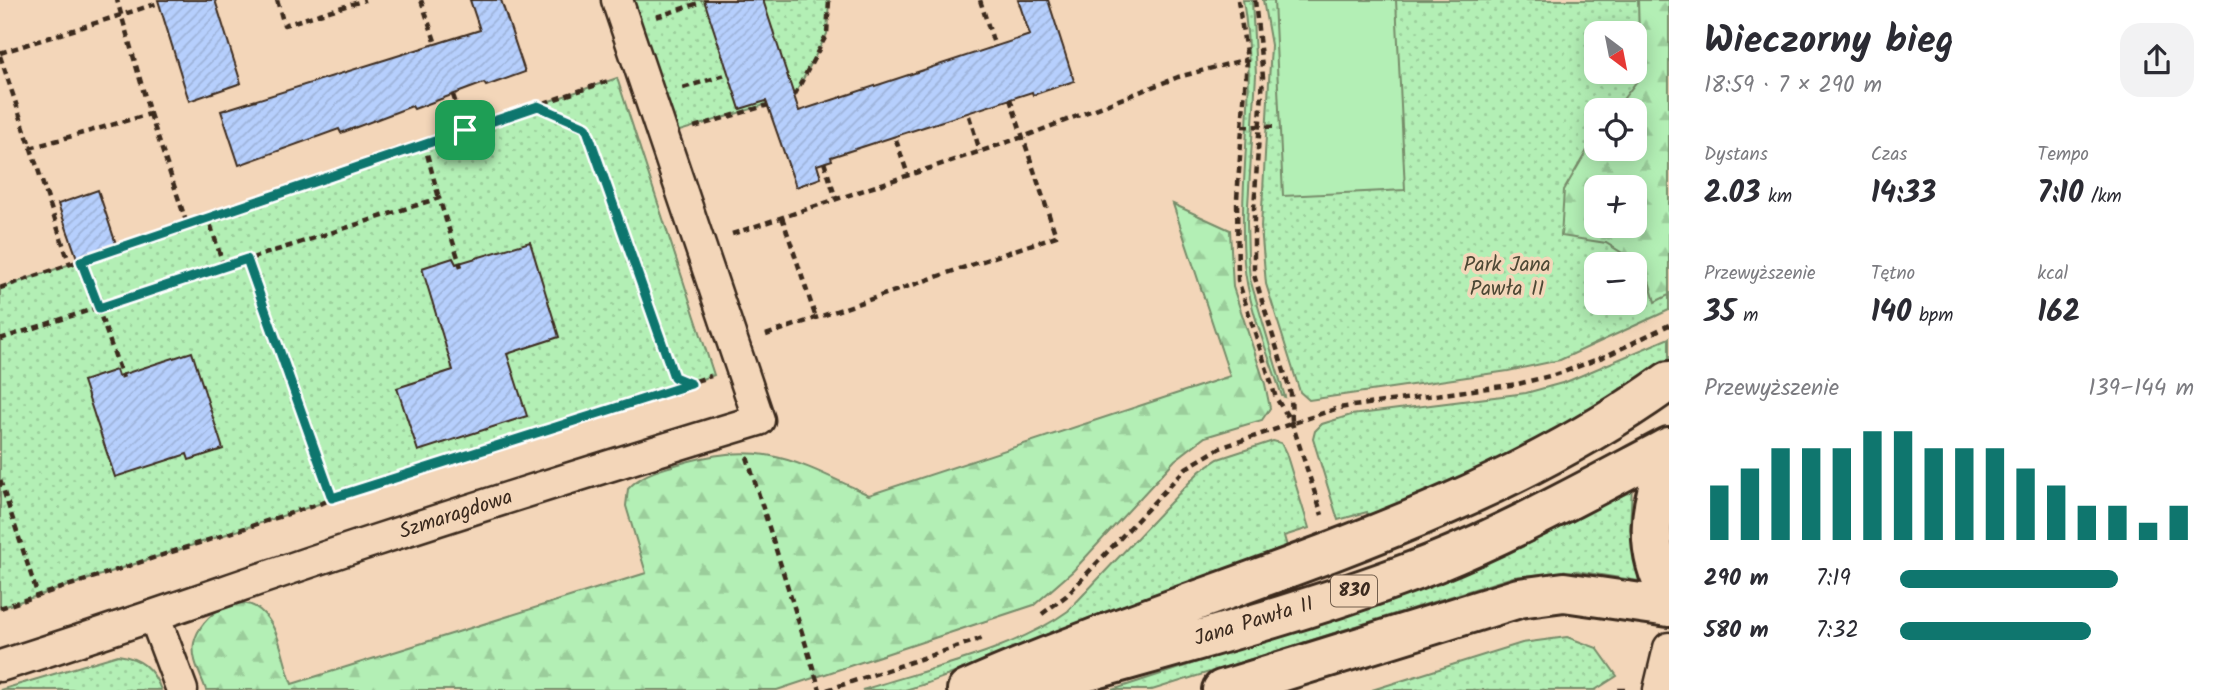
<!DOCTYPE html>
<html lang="pl">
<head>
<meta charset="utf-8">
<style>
  :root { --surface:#fff; --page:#f2f2f3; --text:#2b2b33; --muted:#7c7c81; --accent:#0f766e }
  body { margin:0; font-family:Kalam,sans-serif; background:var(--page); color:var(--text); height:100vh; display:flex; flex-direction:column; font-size:26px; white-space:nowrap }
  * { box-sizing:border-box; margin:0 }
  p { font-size:23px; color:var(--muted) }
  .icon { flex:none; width:38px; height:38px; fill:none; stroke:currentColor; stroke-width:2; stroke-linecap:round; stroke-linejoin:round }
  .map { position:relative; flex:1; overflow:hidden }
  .details { display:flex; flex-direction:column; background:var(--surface); width:560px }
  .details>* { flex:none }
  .needle { width:46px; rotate:148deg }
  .controls { position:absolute; left:1584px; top:21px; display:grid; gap:14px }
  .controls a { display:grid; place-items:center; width:63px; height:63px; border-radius:14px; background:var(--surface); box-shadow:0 4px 18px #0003; font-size:35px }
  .pin { position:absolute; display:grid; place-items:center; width:60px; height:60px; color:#fff; margin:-30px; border-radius:14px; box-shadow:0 4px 10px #0006 }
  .round { display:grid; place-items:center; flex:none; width:74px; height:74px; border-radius:21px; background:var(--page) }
  .headline { display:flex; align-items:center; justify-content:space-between; height:119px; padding:0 35px }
  h1 { font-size:38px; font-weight:800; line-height:52px }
  .metrics { display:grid; grid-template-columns:repeat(3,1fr); gap:10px; height:119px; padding:7px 35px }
  .metrics div { display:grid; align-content:center }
  .metrics b { font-size:30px; font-weight:800 }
  .metrics small { font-size:19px; font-weight:400 }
  .metrics p { font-size:19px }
  .chart { height:196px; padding:14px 35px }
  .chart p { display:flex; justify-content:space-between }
  .chart svg { width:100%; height:126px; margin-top:7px; stroke:var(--accent); stroke-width:6 }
  ul { padding:0 35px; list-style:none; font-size:23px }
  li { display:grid; grid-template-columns:112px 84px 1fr; align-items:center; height:52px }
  li i { height:18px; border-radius:9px; background:var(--accent) }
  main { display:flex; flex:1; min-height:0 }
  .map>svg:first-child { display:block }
  .grass { fill:url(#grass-dots); stroke:#778c6a; stroke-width:2; fill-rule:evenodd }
  .forest { fill:url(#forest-firs); stroke:#778c6a; stroke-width:2; fill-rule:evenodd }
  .garden { fill:#b3efb5; stroke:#778c6a; stroke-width:2 }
  .building { fill:url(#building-hatch); stroke:#3b2a1e; stroke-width:2 }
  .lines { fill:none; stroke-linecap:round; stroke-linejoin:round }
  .minor-casing { stroke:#3b2a1e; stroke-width:35 }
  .primary-casing { stroke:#3b2a1e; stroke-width:44 }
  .path { stroke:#3b2a1e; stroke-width:4.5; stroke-dasharray:7 5; stroke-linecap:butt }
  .minor { stroke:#f3d6b9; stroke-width:30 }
  .primary { stroke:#f3d6b9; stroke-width:38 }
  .route-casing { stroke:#fff; stroke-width:14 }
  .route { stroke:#0f766e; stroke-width:9 }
  .labels { text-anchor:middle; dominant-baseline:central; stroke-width:7; stroke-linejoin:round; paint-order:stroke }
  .shield { fill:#f3d6b9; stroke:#725e4c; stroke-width:2 }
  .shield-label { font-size:19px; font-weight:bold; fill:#3b2a1e }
  .park-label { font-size:21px; fill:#4d4835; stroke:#f3d6b9 }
  .street-label { font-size:21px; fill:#3b2a1e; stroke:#f3d6b9 }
</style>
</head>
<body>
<main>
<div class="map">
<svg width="1669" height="690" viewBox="0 0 1669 690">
  <defs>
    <pattern id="grass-dots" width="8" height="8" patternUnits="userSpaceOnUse" patternTransform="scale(1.75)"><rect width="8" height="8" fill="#b3efb5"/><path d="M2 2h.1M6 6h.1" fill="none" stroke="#9bcd9b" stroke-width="1.8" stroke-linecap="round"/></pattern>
    <pattern id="forest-firs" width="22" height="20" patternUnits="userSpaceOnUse" patternTransform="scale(1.75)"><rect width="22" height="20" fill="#b3efb5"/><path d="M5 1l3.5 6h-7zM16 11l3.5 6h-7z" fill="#9bcd9b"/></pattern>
    <pattern id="building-hatch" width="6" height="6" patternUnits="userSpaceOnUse" patternTransform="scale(1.75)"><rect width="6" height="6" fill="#b6cffd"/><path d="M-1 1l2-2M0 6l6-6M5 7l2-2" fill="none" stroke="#9db2d8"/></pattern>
  </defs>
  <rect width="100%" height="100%" fill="#f3d6b9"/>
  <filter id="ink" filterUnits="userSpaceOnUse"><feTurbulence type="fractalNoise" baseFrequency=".0143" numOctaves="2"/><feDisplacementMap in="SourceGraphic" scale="14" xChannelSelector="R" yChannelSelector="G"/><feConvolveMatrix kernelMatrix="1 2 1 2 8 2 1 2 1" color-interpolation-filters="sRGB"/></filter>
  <g filter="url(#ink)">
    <path class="grass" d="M634,0H829L827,34L794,96L673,133Z
      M1243,0H1252L1256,75L1247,222L1248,256L1250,279L1285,397L1282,396C1268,353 1248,307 1244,262C1238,174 1258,88 1243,0Z
      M1263,0H1669V310L1560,360L1508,371L1309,400L1300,392L1266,284L1261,227L1271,45ZM1596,33H1634V72H1596ZM1596,110H1634V149H1596ZM1596,187H1634V226H1596ZM1596,264H1634V303H1596Z
      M617,78L714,375L0,608V288Z
      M1669,338V363L1579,423L1370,522L1367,512L1338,520L1313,439L1315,431L1322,424L1351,415L1526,393L1566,382Z
      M1273,441L1281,443L1286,453L1309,528L1284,536L1288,550L922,685L905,690H862C927,669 1013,651 1068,611L1200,471L1218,459Z
      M1632,484L1630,530L1639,581L1576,571L1513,577L1152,690H1112L1376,604Z
      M1567,637L1597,648L1617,676L1595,690H1372L1522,643Z
      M118,655C140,658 153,668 161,690H0Z"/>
    <path class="forest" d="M1638,0H1669V295L1655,302L1645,267L1606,243L1561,236L1564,190L1596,135V149H1634V110H1615L1640,77ZM1596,187H1634V226H1596Z
      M1173,204L1230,230L1233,287L1265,384L1270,408L1262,420L1205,437L1175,460L1073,571L1034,605L777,690H206C201,675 191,659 194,643C200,614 241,588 264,614C281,632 283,662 292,684L646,573L626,506L628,489C641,474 657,471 675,465C761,439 792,459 869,495L1230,376Z"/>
    <path class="garden" d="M1274,0H1396L1405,190L1283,196Z"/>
    <path class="building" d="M158,0H215L241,83L189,101Z
      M470,0H501L525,72L486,86L484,83L414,109L412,106L341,133L339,129L239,165L221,111L480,30Z
      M704,0H763L799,111L1030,35L1018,0H1048L1074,81L1033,95L1032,92L831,157L832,160L817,165L821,178L796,187L766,101L740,109Z
      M98,190L116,244L77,258L58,204Z
      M530,242L559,337L507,354L527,416L418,451L397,388L453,370L422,268L453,258L456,264Z
      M192,352L223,449L189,460L187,454L115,477L83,381L116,370L118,376Z"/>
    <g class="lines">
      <defs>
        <path id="minor" d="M155,618L182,690
          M0,666C121,628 240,585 361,545C493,502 626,460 759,420L617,0
          M1659,690L1669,648"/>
        <path id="primary" d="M1669,460C1648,503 1644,552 1669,595
          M967,690C1201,586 1459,532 1669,381
          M1022,690C1158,650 1299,616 1432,564C1514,531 1591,488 1669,447
          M1222,690L1519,598L1564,592L1669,607"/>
      </defs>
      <use href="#minor" class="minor-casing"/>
      <use href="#primary" class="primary-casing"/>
      <path class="path" d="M277,0L284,25L365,0
        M421,0L436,44
        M980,0L995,47
        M1238,0L1247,59L1237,199L1238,280L1276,398L1292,423L1322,515
        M1255,0L1263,77L1254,208V275L1291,394L1292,423
        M656,17L702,2
        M0,53L159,3
        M0,56L70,265
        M683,88L725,75
        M453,95L465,130L611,80
        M794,96L827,34L829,0
        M538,106L586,127L674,378L690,383
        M150,114L187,224
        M969,116L980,151
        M1242,126L1278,127
        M694,127L768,105
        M896,140L908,175
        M424,143L439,198
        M30,148L150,114L117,0
        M824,162L836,199
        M782,217L816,318
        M205,218L208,217L224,267
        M732,234L1023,137L1178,77L1247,59
        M247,259L332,498
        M81,261L123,378
        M0,288L465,130
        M766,335L1056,236L1010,99
        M0,339L439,198L461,267
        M747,457L820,690
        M0,480L38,596
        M0,608L711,376
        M1042,614L1066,596L1186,468L1220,448L1338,408L1518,384L1561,373L1608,355L1669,325
        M827,690L986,637
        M1618,690H1625"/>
      <use href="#minor" class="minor"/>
      <use href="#primary" class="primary"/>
    </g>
  </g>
  <g class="lines" filter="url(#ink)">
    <defs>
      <path id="route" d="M538,106L586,127L674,377L691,384L332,498L247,259L99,308L81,261Z"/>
    </defs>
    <use href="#route" class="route-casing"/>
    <use href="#route" class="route"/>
  </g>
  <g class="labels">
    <rect class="shield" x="1331" y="575.5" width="46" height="31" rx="5"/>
    <g class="shield-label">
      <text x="1354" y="591">830</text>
    </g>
    <g class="park-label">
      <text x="1507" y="265">Park Jana<tspan x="1507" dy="24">Pawła II</tspan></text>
    </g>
    <g class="street-label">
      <text transform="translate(456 515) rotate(-18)">Szmaragdowa</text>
      <text transform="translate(1254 622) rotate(-17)">Jana Pawła II</text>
    </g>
  </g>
</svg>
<div class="controls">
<a><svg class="needle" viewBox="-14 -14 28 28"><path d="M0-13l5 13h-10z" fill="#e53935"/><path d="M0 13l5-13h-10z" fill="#7c7c81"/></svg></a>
<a><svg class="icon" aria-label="locate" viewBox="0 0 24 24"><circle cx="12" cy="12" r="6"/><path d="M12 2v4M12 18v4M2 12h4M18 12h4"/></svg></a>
<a>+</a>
<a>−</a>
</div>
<div class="pin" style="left:465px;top:130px;background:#1e9e55"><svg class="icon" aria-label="arrive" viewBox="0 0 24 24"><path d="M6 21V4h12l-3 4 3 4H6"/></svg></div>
</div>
<section class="details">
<div class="headline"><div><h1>Wieczorny bieg</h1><p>18:59 · 7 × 290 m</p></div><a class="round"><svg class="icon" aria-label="share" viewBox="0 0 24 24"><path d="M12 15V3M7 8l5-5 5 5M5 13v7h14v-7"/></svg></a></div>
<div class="metrics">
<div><p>Dystans</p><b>2.03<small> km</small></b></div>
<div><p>Czas</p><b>14:33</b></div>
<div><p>Tempo</p><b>7:10<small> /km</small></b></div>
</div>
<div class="metrics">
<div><p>Przewyższenie</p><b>35<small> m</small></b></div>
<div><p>Tętno</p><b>140<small> bpm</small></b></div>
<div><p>kcal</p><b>162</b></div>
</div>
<div class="chart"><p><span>Przewyższenie</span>139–144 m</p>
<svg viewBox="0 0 160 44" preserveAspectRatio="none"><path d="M5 44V25M15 44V19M25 44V12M35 44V12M45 44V12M55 44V6M65 44V6M75 44V12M85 44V12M95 44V12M105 44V19M115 44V25M125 44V32M135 44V32M145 44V38M155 44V32"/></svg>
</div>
<ul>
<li><b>290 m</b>7:19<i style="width:74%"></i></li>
<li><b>580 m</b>7:32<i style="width:65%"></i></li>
</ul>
</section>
</main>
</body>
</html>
